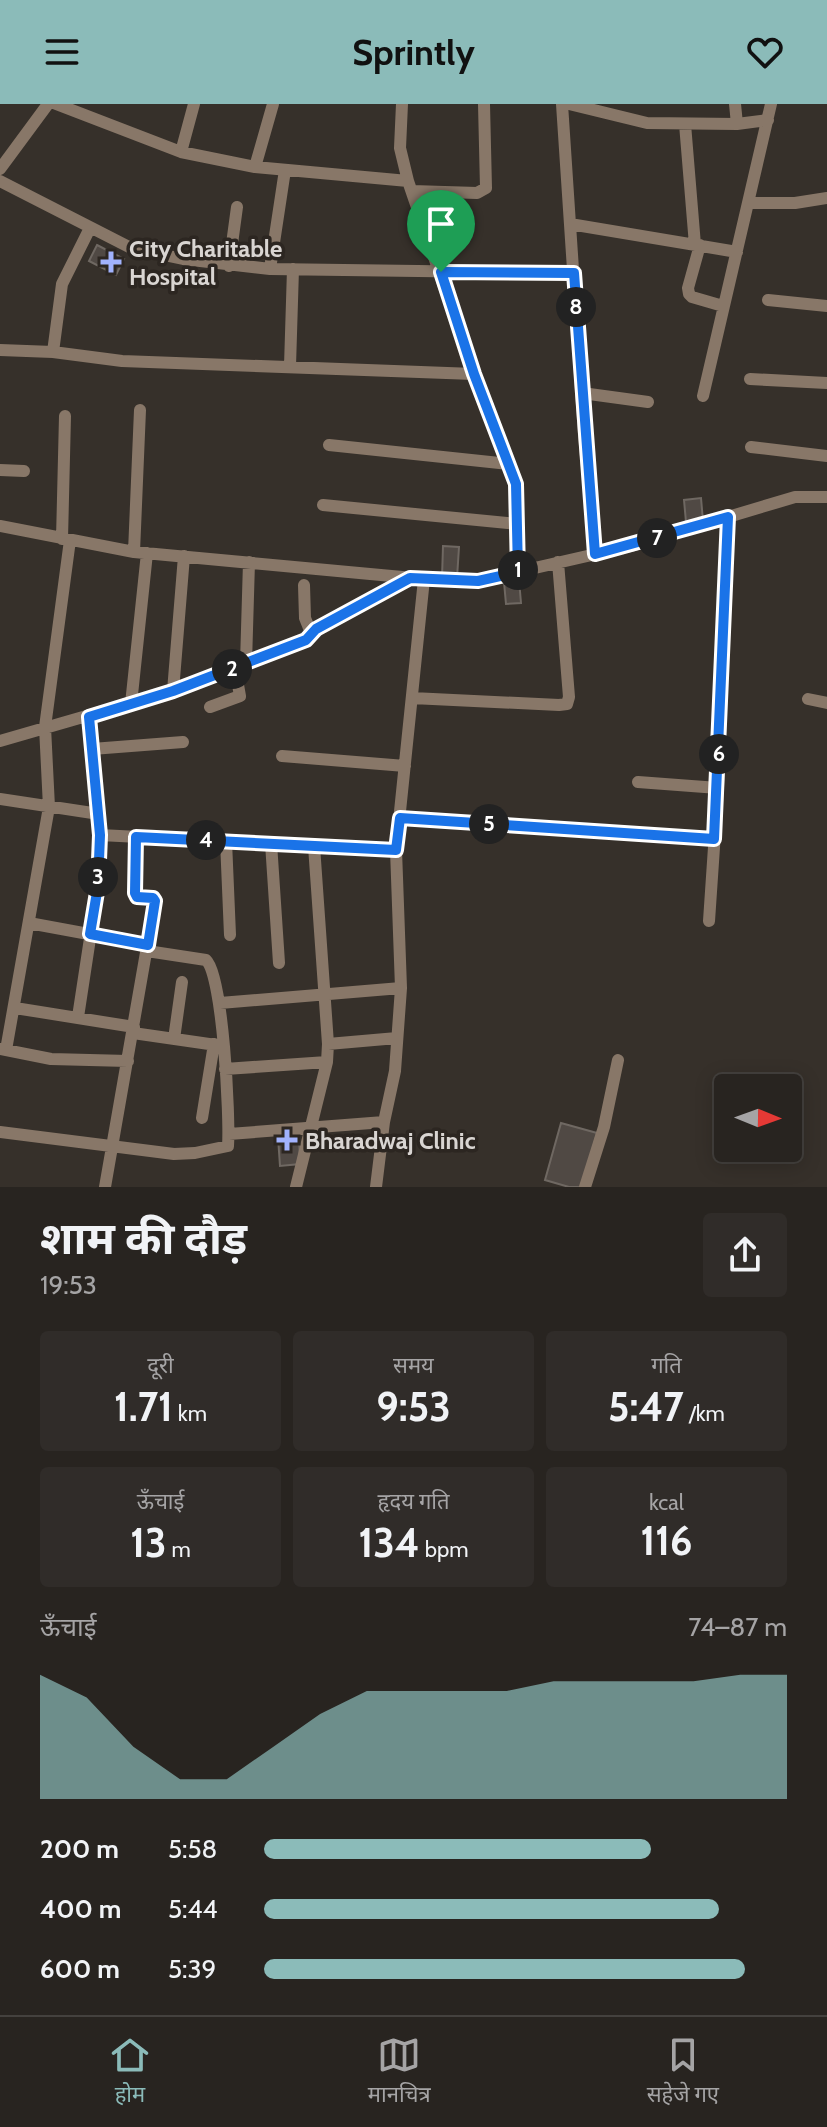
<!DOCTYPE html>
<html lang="hi">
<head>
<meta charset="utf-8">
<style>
  :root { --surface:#282420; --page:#302c29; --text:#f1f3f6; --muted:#a5a4a5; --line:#44413e; --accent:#8bbbb9 }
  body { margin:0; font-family:Cabin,"Noto Sans Devanagari",sans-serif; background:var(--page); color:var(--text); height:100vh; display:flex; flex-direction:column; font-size:30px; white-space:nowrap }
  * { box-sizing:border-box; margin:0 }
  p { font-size:26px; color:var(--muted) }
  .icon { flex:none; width:44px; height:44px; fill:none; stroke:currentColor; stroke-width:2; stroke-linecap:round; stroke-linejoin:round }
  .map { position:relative; height:1083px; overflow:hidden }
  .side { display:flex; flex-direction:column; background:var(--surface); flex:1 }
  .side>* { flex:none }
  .needle { width:52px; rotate:91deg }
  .buttons { position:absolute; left:714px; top:970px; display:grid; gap:16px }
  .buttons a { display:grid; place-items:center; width:88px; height:88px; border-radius:8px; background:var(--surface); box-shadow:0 4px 20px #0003,0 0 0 2px var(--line); font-size:40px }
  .pin { position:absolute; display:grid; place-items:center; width:68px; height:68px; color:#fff; margin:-82px -34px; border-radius:50% 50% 50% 0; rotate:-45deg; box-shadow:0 0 8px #0007 }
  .pin .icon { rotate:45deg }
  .km { position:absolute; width:40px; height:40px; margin:-20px; border-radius:50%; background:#222; color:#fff; font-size:22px; line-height:40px; text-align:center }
  .round { display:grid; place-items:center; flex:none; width:84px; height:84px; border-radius:8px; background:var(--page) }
  .head { display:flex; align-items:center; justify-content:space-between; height:136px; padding:0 40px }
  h1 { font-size:44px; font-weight:700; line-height:60px }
  .metrics { display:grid; grid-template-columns:repeat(3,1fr); gap:12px; height:136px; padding:8px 40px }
  .metrics div { display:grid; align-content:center; border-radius:8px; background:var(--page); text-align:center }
  .metrics b { font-size:40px; font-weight:700 }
  .metrics small { font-size:22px; font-weight:400 }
  .metrics p { font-size:22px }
  .chart { height:224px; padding:16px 40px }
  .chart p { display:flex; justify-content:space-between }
  .chart svg { width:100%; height:144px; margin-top:8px; fill:var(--accent); opacity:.7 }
  ul { padding:0 40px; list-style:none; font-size:26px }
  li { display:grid; grid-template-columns:128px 96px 1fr; align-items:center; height:60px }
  li i { height:20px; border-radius:10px; background:var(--accent) }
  header { display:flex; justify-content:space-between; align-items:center; height:104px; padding:0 40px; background:var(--accent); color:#111; font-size:36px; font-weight:700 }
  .tabs { display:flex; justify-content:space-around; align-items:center; height:112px; border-top:2px solid var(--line); background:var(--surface); font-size:22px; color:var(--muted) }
  .tabs a { display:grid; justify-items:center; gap:4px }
  .tabs .current { color:var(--accent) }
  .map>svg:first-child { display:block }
  .building { fill:#504944; stroke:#6f6862; stroke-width:2 }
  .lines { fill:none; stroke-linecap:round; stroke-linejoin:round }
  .minor { stroke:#887768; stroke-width:12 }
  .route-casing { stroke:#fff; stroke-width:16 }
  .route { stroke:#1a73e8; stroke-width:10 }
  .poi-dot { fill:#a1b2fd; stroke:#2c2621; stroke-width:3 }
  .labels { text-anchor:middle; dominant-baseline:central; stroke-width:7; stroke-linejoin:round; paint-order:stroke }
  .poi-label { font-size:24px; font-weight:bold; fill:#d9d5d2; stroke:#2c2621; text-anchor:start }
</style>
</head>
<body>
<header><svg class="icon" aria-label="menu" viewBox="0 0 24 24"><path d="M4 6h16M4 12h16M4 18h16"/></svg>Sprintly<svg class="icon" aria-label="heart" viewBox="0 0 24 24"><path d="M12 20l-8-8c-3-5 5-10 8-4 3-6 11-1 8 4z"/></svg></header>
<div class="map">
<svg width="827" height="1083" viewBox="0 0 827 1083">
  <rect width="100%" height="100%" fill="#36302a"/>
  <path class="building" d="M97,141L124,155L116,171L89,157Z
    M701,394L703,417L686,418L684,396Z
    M443,442L459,443L457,474H442Z
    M519,476L521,499L506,500L504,478Z
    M561,1019L597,1029L582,1083H569L545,1076Z
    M299,1031L300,1060L280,1062L278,1033Z"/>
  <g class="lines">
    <path class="minor" d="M56,0L181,48L255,63L408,77
      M402,0L400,44L408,77L474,270L516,380L518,468
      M562,0L584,331L595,450
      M569,0L647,19L737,20L768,16
      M735,0L737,20
      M685,20L695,141
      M181,48L194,0
      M255,63L273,0
      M0,65L48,0
      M0,77L131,144L183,155L270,165L574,169
      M412,87L477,89L486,84L484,0
      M748,99H795L827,94
      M570,120L737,148
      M700,141L688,184L689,190L692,193L723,202
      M229,162L237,103
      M270,165L285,66
      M768,196L827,202
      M0,246L53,248L122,257L474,270
      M53,248L62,180L90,124
      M290,262L293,165
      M750,275L827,279
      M582,289L648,298
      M703,292L771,0
      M329,341L509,360
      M751,343L827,352
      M0,366L24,367
      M323,401L517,420
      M0,422L134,448L424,475L478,477L631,442L795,393H827
      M62,435L65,312
      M134,448L140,306
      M304,481L305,514L311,529
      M246,559L249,458
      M173,587L306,536L316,525L410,474
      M412,594L559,601L567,600L569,593L558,458
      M808,595L827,599
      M131,600L147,449
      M210,603L240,592L235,564
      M0,637L173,587L184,452
      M92,645L183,638
      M282,652L405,662
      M638,678L718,684
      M0,695L99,710
      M400,714L714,735
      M100,731L396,746
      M226,737L230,831
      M271,739L279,859
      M709,817L718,684L728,413
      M29,819L148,841
      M220,899L401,884
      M15,904L134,923
      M78,913L98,782L100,731L89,613
      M133,929L223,942
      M174,935L182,878
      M328,940L397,934
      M0,945L51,955L128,957
      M6,946L49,703L45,623L70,436
      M225,965L327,958
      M202,1014L214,940
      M0,1028L174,1050L195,1049L228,1042C230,1014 223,871 206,856L147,847
      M229,1030L384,1018
      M105,1083L155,797L153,794L137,793L135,789L136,733
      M296,1083L327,958L328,940L314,742
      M376,1083L384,1018L395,967L401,884L396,746L424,475
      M585,1083L604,1023L618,956"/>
  </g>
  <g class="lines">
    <defs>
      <path id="route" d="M441,168L574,169L595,450L728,413L714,735L400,714L396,746L136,733L135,789L137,793L153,794L155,797L148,841L90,830L98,782L100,731L89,613L173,587L306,536L316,525L410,474L478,477L518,468L516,380L474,270Z"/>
    </defs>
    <use href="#route" class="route-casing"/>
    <use href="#route" class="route"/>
  </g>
  <g class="poi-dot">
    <path d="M107 146h8v8h8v8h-8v8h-8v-8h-8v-8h8z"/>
    <path d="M283 1024h8v8h8v8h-8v8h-8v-8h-8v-8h8z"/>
  </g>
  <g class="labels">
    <g class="poi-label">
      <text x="129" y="144">City Charitable<tspan x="129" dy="28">Hospital</tspan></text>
      <text x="305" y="1036">Bharadwaj Clinic</text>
    </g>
  </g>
</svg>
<div class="buttons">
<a><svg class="needle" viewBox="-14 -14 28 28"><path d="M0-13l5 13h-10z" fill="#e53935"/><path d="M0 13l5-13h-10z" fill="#a5a4a5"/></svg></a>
</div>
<div class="pin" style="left:441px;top:168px;background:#1e9e55"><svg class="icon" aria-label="arrive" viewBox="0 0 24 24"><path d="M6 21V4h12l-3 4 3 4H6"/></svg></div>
<b class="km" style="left:518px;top:466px">1</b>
<b class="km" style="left:232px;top:565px">2</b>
<b class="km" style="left:98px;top:773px">3</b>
<b class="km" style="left:206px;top:736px">4</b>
<b class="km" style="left:489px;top:720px">5</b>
<b class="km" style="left:719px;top:650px">6</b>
<b class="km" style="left:657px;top:434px">7</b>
<b class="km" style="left:576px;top:203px">8</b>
</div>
<section class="side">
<div class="head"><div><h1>शाम की दौड़</h1><p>19:53</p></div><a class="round"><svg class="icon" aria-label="share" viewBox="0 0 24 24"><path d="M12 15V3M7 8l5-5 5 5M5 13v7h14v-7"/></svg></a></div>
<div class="metrics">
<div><p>दूरी</p><b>1.71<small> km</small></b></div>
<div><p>समय</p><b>9:53</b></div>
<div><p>गति</p><b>5:47<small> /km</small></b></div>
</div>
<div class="metrics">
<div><p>ऊँचाई</p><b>13<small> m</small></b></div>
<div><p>हृदय गति</p><b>134<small> bpm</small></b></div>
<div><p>kcal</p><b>116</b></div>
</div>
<div class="chart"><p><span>ऊँचाई</span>74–87 m</p>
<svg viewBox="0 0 160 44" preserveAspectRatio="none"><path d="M0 44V6L10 13L20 28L30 38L40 38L50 28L60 18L70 11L80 11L90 11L100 11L110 8L120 8L130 8L140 8L150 6L160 6V44z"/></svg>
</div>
<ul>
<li><b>200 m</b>5:58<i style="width:74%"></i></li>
<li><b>400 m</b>5:44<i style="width:87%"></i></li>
<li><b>600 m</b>5:39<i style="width:92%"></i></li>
</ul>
</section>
<nav class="tabs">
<a class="current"><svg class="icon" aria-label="home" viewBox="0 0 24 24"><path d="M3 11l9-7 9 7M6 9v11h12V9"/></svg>होम</a>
<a><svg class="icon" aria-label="map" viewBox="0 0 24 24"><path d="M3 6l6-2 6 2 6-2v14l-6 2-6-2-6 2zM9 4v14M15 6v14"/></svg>मानचित्र</a>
<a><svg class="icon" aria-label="saved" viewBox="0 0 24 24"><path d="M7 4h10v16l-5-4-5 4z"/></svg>सहेजे गए</a>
</nav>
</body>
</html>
